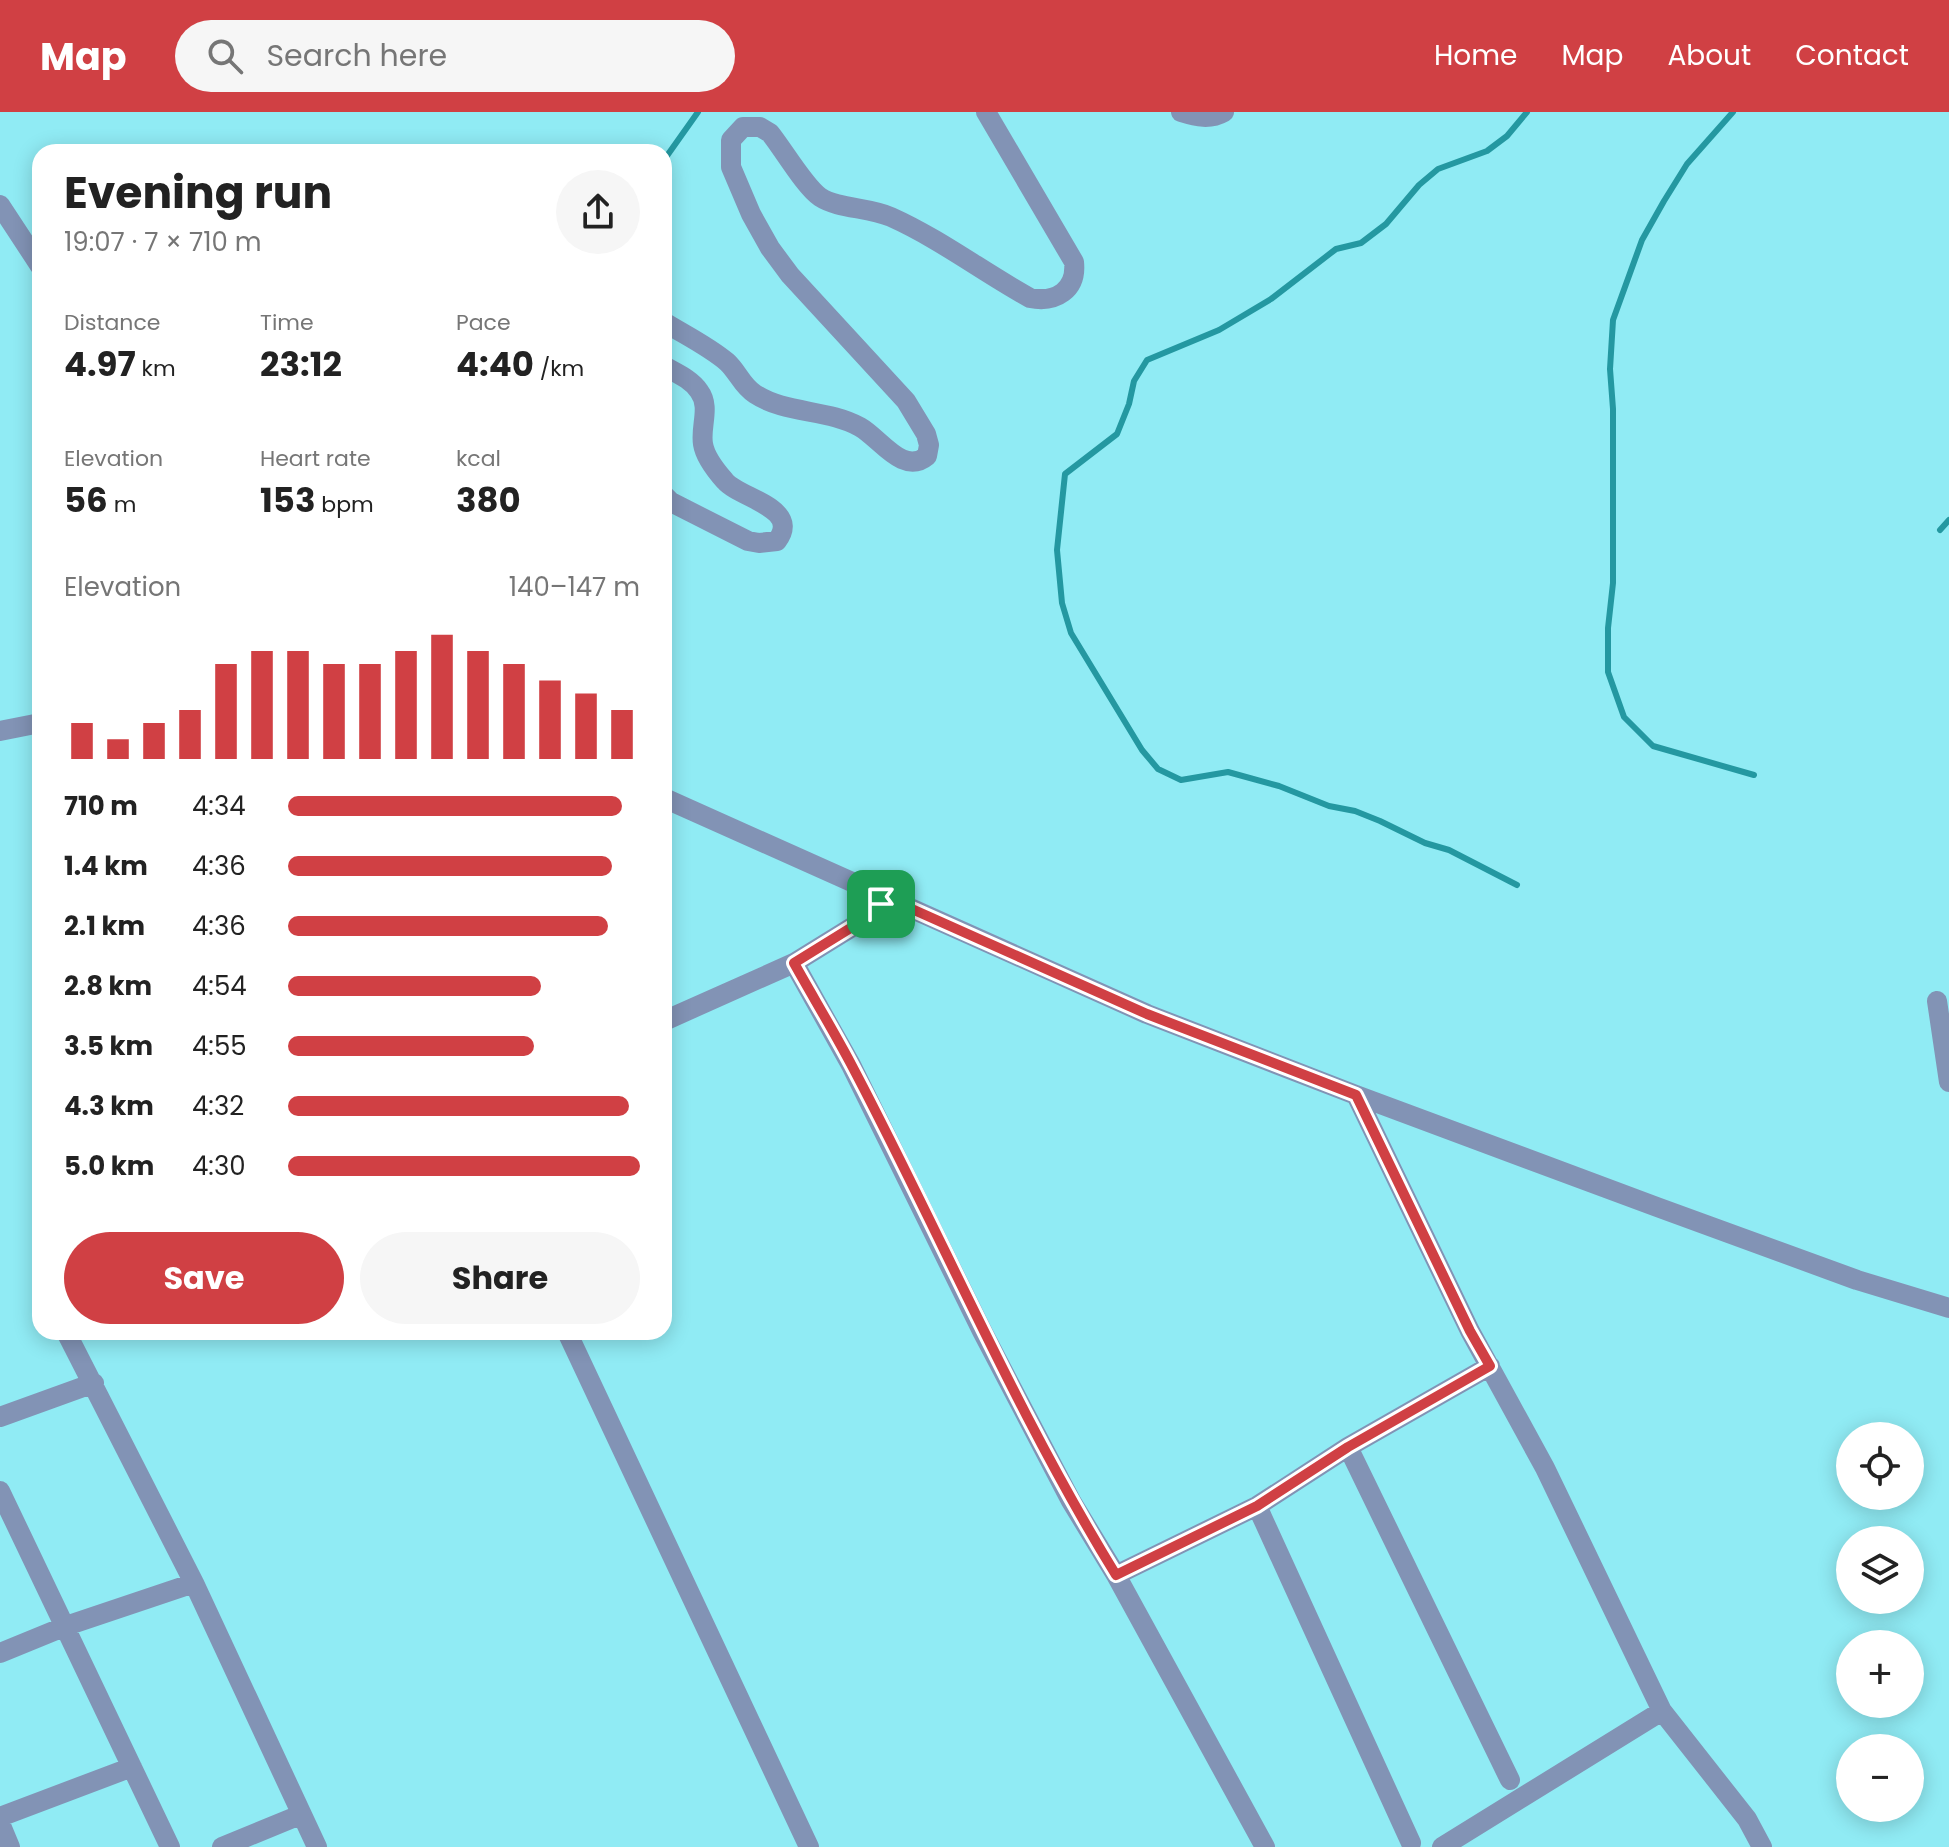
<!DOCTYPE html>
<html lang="en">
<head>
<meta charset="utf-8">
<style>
  :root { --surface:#fff; --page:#f6f6f6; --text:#222; --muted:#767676; --accent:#d04044 }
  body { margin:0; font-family:Poppins,sans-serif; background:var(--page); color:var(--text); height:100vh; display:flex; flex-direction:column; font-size:30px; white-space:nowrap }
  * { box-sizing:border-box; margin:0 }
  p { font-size:26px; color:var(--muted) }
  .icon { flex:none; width:44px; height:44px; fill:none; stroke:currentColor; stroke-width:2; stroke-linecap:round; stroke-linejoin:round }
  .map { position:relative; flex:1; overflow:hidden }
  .side { position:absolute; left:32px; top:32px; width:640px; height:1196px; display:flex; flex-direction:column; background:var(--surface); border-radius:24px; box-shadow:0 4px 20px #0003 }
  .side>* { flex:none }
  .fabs { position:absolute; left:1836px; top:1310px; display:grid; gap:16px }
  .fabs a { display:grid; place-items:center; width:88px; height:88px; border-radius:50%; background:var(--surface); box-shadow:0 4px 20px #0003; font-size:40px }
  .pin { position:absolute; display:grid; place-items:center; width:68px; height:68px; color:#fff; margin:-34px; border-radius:16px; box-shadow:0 4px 12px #0006 }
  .round { display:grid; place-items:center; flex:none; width:84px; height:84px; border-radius:42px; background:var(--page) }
  .summary { display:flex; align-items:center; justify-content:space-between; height:136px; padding:0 32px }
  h1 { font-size:44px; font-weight:700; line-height:60px }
  .figures { display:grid; grid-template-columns:repeat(3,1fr); gap:12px; height:136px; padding:8px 32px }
  .figures div { display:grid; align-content:center }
  .figures b { font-size:34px; font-weight:700 }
  .figures small { font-size:22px; font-weight:400 }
  .figures p { font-size:22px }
  .chart { height:224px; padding:16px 32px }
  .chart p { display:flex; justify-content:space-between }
  .chart svg { width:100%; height:144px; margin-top:8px; stroke:var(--accent); stroke-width:6 }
  .cta { display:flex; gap:16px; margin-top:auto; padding:16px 32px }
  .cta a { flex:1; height:92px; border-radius:48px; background:var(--accent); color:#fff; font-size:32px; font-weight:700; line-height:92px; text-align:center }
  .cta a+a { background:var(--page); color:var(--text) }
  ul { padding:0 32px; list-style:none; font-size:26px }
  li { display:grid; grid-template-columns:128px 96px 1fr; align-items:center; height:60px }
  li i { height:20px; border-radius:10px; background:var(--accent) }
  header { display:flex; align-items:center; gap:48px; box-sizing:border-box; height:112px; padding:0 40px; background:var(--accent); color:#fff }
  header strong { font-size:38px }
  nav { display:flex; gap:44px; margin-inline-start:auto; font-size:28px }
  .search { width:560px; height:72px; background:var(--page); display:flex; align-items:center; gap:20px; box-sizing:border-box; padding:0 28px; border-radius:44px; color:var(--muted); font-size:30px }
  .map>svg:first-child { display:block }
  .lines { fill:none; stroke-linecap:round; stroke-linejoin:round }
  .stream { stroke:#2498a1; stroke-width:6 }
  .minor { stroke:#8293b5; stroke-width:20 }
  .route-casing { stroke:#fff; stroke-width:16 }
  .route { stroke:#d04044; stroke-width:10 }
</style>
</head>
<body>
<header>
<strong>Map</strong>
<div class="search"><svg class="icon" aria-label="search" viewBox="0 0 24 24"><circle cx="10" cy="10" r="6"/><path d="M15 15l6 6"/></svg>Search here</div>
<nav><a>Home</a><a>Map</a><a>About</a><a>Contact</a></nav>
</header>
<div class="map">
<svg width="1949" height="1735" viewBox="0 0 1949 1735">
  <rect width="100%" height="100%" fill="#90ebf4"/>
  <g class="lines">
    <path class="stream" d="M1733,0L1687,52L1664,89L1642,128L1613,208L1610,257L1613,297V471L1608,516V560L1624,605L1653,634L1754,663
      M664,48L698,0
      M1940,418L1949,408
      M1517,773L1449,738L1425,731L1380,709L1355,699L1329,694L1279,674L1228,660L1181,668L1158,657L1142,638L1071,521L1062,491L1057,438L1065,362L1117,322L1129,292L1134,269L1147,248L1219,218L1271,187L1336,137L1361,131L1386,112L1419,73L1438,57L1487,39L1507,24L1527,0"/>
    <path class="minor" d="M1181,0C1197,5 1210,8 1224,0
      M0,93L40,154
      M664,210C685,223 708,234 727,250C738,260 742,274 755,282C785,302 828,297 860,315C880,326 903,364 927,344L929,333L926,322L906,289L790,163L770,136L751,102L731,55V28L743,15H760L770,21C783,37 805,75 820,85C838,97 869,95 891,105C940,127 983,160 1030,186C1056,191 1077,178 1074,150L986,0
      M664,254C676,261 691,267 699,279C711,295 700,314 703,332C705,345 717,360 725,369C739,386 802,396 777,429L759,431L748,429L671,390L664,383
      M0,619L40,611
      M664,686L1147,902L1356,983L1657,1095L1857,1168L1949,1196
      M885,785L870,804L794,851L851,953L982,1219L1071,1389L1116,1463L1265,1735
      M1937,889L1949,970
      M664,909L794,851
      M1356,983L1470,1219L1545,1356L1662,1599L1747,1707L1762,1735
      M66,1220L194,1471L317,1735
      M567,1220L809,1735
      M0,1305L94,1271
      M1348,1335L1510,1668
      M0,1379L170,1735
      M1257,1394L1411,1731
      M1116,1463L1257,1394L1348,1335L1490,1254
      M0,1541L66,1514L194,1471
      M0,1705L132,1655
      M0,1711L10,1735
      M222,1735L300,1703
      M1442,1735L1662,1599"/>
  </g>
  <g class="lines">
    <defs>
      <path id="route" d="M885,785L1147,902L1356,983L1470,1219L1490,1254L1348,1335L1257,1394L1116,1463C1015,1299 941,1122 851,952C833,918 813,885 794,851L870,804Z"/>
    </defs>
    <use href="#route" class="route-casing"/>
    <use href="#route" class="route"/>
  </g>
</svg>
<div class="fabs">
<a><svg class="icon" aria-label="locate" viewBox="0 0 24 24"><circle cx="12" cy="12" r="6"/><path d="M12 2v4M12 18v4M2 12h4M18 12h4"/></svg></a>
<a><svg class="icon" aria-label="layers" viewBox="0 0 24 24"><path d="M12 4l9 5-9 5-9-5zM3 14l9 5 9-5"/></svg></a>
<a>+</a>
<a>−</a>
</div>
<div class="pin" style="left:881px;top:792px;background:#1e9e55"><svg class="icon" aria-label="arrive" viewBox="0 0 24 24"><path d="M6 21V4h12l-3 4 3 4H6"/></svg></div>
<section class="side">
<div class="summary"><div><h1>Evening run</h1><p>19:07 · 7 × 710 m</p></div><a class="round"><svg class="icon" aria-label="share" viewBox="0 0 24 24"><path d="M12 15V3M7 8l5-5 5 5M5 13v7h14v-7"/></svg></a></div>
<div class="figures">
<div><p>Distance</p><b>4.97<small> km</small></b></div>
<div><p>Time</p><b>23:12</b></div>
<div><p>Pace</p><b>4:40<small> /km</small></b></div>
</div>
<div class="figures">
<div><p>Elevation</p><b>56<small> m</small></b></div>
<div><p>Heart rate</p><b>153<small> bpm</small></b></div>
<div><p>kcal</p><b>380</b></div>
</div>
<div class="chart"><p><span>Elevation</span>140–147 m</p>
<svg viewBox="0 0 160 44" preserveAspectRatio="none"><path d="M5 44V33M15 44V38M25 44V33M35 44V29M45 44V15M55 44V11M65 44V11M75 44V15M85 44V15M95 44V11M105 44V6M115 44V11M125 44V15M135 44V20M145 44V24M155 44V29"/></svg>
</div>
<ul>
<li><b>710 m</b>4:34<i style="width:95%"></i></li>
<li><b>1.4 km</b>4:36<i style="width:92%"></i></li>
<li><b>2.1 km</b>4:36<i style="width:91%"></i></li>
<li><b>2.8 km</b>4:54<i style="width:72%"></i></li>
<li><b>3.5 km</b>4:55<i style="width:70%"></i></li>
<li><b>4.3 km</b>4:32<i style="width:97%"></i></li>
<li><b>5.0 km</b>4:30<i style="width:100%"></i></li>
</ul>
<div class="cta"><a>Save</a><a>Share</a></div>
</section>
</div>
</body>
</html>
